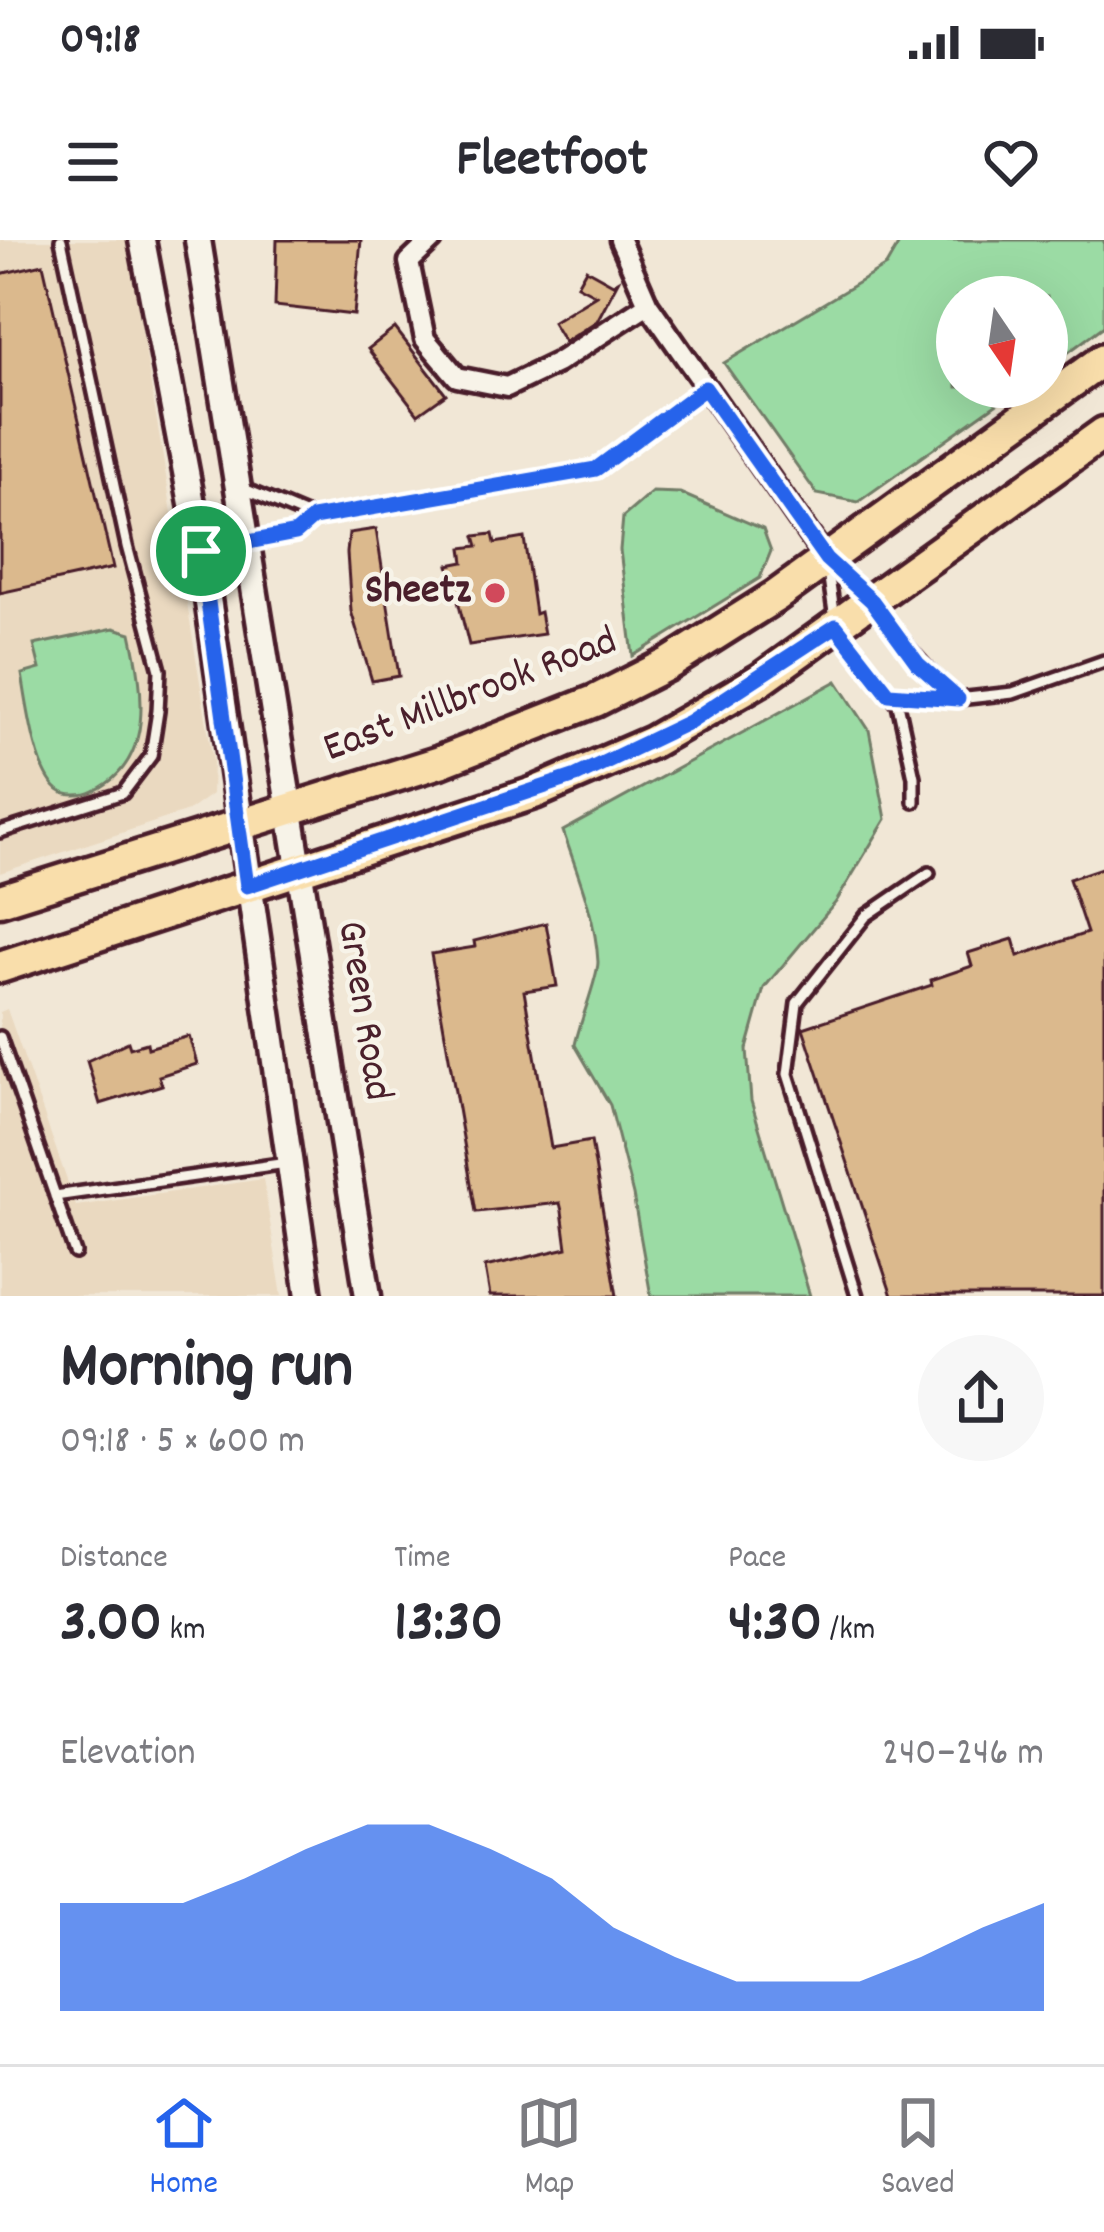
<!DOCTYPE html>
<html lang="en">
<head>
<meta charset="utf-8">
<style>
  :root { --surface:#fff; --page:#f7f7f7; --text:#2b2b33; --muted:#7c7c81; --line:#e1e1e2; --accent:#2563eb }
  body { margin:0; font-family:Dekko,sans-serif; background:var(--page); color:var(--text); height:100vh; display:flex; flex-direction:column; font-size:45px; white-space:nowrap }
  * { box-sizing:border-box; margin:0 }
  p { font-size:39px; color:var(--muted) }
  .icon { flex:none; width:66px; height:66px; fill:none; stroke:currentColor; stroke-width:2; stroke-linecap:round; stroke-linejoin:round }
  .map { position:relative; height:1056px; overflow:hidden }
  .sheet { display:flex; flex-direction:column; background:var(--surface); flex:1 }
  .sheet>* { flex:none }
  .needle { width:78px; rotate:167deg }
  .controls { position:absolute; left:936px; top:36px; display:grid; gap:24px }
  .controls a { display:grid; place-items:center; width:132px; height:132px; border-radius:50%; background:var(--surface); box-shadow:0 12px 48px #0002; font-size:60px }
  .pin { position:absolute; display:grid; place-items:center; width:102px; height:102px; color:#fff; margin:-51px; border:6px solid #fff; border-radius:50%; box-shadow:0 3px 12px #0007 }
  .round { display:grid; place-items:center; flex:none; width:126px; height:126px; border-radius:63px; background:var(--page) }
  .overview { display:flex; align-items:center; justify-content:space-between; height:204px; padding:0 60px }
  h1 { font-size:66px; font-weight:800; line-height:90px }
  .figures { display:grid; grid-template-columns:repeat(3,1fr); gap:18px; height:204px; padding:12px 60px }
  .figures div { display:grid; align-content:center }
  .figures b { font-size:60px; font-weight:800 }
  .figures small { font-size:33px; font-weight:400 }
  .figures p { font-size:33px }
  .chart { height:336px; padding:24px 60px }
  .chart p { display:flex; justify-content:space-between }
  .chart svg { width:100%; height:216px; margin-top:12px; fill:var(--accent); opacity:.7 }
  .status { display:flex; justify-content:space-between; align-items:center; height:84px; padding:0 60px; background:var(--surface); direction:ltr }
  .status svg { height:33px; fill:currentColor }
  header { display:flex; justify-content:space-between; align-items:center; height:156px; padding:0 60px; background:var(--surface); font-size:54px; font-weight:800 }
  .tabs { display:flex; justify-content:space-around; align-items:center; height:168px; border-top:3px solid var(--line); background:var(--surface); font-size:33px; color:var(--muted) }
  .tabs a { display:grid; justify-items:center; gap:6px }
  .tabs .current { color:var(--accent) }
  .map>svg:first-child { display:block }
  .built { fill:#ead9c0 }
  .green { fill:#9bdba4; stroke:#727d68; stroke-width:3 }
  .building { fill:#dbb98d; stroke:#4a1f2b; stroke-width:3 }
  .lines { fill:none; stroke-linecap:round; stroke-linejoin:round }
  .service-casing { stroke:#4a1f2b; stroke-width:18 }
  .minor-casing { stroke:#4a1f2b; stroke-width:27 }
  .tertiary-casing { stroke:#4a1f2b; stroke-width:33 }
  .primary-casing { stroke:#4a1f2b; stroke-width:39 }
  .service { stroke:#f7f3e8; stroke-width:9 }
  .minor { stroke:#f7f3e8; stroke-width:18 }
  .tertiary { stroke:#f7f3e8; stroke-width:24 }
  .primary { stroke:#f9deab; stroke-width:30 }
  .route-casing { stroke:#fff; stroke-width:24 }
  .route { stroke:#2563eb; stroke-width:15 }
  .poi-dot { fill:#d1495b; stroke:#f7f3e8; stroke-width:4.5 }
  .labels { text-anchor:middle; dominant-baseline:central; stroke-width:9; stroke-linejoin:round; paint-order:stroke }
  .poi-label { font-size:42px; font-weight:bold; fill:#4a1f2b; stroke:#f7f3e8; text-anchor:end }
  .street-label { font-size:42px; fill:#4a1f2b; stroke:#f7f3e8 }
</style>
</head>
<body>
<div class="status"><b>09:18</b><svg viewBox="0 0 49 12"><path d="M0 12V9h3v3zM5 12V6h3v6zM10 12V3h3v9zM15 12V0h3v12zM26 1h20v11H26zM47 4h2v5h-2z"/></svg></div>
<header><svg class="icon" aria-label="menu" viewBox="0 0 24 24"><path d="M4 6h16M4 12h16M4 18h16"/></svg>Fleetfoot<svg class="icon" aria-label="heart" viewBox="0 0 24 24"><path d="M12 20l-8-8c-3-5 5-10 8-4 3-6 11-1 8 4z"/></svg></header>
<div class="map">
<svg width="1104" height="1056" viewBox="0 0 1104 1056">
  <rect width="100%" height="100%" fill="#f1e7d6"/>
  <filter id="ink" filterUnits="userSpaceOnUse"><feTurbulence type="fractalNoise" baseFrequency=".00833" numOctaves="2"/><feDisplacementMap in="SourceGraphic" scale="24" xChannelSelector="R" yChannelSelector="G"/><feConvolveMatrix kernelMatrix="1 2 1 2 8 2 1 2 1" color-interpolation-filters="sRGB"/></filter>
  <g filter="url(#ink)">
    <path class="built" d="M0,0H127L213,521L212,554L188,571L0,633Z
      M7,769L76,966L263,939L282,1056H0V772Z"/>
    <path class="green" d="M901,0H1104V86L1047,128V57H957V147H1020L858,262L817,254L724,123L886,26Z
      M652,252L680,253L763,289L771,311L760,338L633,416L620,310L623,277Z
      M114,388L131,393C143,448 156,521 94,551C84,556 67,557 58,550C35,531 27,463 22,434L40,429L34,405Z
      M837,441L869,490L886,579L836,662L764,748L747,809L751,861L810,1056H651L633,955L610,865L575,805C579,784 598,738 598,722C596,678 577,632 563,591Z"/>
    <path class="building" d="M277,0H361L354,75L275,66Z
      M43,24L113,328L0,353V34Z
      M586,29L613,44L618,41L597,81L564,102L552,82L596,55L577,45Z
      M395,88L446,154L418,174L368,109Z
      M376,289L399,436L372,441L351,371L347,313L349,293Z
      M493,294L495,303L524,298L535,374L540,372L544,394L469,405L449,325L464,322L462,308L478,306L475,296Z
      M1104,627V1056H892L803,788L932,745L931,740L972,726L968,713L1013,699L1018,716L1087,693L1069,639Z
      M546,683L557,746L524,751L551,908L591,901L617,1056H490L485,1027L567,1008L562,971L560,963L476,972L431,714L475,707L474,701Z
      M189,796L197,824L159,836L162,845L100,864L87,821L128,802L130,808L147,803L148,808Z"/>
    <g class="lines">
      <defs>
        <path id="service" d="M244,249L313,278L596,229L705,148
          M248,304L296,293L313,278
          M831,323C878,366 911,417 958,459
          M827,324L836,386L898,464L914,537V562
          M889,453L958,459L1013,453L1104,421
          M0,592L123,553L151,516L158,471L160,430L127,306L61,0
          M0,797L75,1013
          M55,956L287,923
          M857,1056L788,834L797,763L866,676L929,633"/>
        <path id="minor" d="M432,0L409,22L425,99L457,137L507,147L557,123L648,64
          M620,0L648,64L826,319"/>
        <path id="tertiary" d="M142,0L201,311L309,1056
          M198,0L368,1056
          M201,311L248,304"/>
        <path id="primary" d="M0,660L440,522L595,461L670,423L776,356L1104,119
          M0,727L534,553L652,502L760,440L1104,193"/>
      </defs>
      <use href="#service" class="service-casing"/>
      <use href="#minor" class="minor-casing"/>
      <use href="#tertiary" class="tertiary-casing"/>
      <use href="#primary" class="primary-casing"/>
      <use href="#service" class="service"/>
      <use href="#minor" class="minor"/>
      <use href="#tertiary" class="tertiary"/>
      <use href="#primary" class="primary"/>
    </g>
  </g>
  <g class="lines" filter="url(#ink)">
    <defs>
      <path id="route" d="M705,148L826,319L872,361L918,424L958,459L889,454L836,386L689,482L576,536L247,646L201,311L296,293L313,278L596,229Z"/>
    </defs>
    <use href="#route" class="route-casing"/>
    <use href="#route" class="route"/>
  </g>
  <circle class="poi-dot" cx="495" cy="353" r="12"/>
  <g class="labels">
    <g class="poi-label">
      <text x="471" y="353">Sheetz</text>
    </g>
    <g class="street-label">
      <text transform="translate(471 457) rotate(-21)">East Millbrook Road</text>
      <text transform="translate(362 771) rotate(81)">Green Road</text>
    </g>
  </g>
</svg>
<div class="controls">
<a><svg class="needle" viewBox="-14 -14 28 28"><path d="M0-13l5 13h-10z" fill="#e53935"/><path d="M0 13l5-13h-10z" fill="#7c7c81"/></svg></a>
</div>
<div class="pin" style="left:201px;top:311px;background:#1e9e55"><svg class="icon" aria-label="arrive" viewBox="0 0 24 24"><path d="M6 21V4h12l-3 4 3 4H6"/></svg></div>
</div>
<section class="sheet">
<div class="overview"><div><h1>Morning run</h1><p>09:18 · 5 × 600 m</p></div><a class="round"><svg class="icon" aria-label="share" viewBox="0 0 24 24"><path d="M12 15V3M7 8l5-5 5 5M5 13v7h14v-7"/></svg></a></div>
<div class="figures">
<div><p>Distance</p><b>3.00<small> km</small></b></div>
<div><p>Time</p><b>13:30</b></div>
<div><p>Pace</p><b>4:30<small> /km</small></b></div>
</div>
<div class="chart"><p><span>Elevation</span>240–246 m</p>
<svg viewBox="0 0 160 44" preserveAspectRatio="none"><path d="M0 44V22L10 22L20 22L30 17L40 11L50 6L60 6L70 11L80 17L90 27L100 33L110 38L120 38L130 38L140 33L150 27L160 22V44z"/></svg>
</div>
</section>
<nav class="tabs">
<a class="current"><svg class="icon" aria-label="home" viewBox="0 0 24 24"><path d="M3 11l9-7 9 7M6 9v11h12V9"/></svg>Home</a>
<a><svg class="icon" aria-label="map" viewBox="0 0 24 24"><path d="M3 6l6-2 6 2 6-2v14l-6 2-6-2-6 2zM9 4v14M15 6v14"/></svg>Map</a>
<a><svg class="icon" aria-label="saved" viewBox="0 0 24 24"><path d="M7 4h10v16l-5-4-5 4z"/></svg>Saved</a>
</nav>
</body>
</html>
